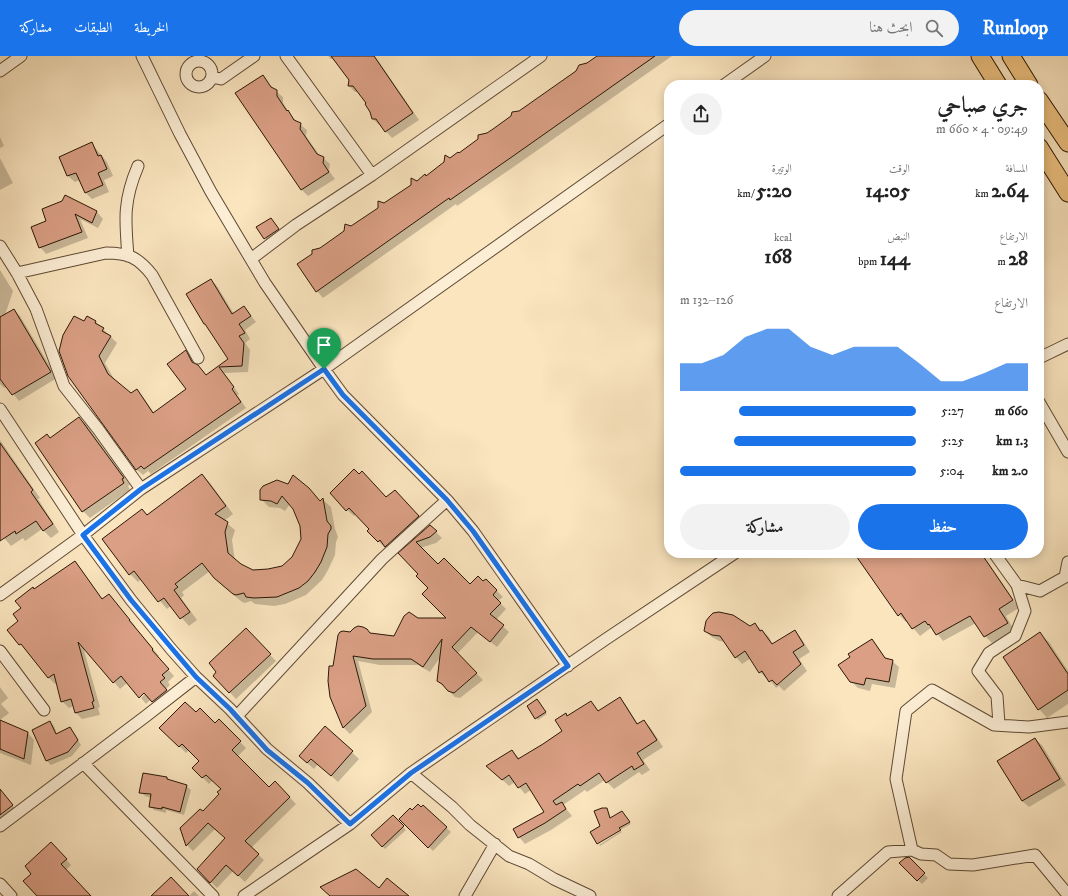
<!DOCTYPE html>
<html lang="ar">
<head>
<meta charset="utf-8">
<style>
  :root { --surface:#fff; --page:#f2f2f2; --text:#222; --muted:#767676; --accent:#1a73e8 }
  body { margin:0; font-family:"IM FELL DW Pica",Amiri,serif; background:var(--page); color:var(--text); direction:rtl; height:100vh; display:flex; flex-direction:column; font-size:15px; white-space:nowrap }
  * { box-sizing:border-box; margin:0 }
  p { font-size:13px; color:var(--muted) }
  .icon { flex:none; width:22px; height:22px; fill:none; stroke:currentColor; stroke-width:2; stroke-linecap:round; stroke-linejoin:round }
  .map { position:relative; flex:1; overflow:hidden; direction:ltr }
  .panel { position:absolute; left:664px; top:24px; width:380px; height:478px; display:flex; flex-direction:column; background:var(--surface); border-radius:16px; box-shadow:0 2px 10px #0003; direction:rtl }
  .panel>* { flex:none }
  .pin { position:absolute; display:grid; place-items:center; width:34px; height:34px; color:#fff; margin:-41px -17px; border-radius:50% 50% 50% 0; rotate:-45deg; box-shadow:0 0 4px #0007 }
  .pin .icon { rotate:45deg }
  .round { display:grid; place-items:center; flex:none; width:42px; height:42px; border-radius:21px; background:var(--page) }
  .head { display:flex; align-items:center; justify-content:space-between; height:68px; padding:0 16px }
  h1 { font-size:22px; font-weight:800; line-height:30px }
  .figures { display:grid; grid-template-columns:repeat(3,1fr); gap:6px; height:68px; padding:4px 16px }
  .figures div { display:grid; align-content:center }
  .figures b { font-size:20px; font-weight:800 }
  .figures small { font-size:11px; font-weight:400 }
  .figures p { font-size:11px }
  .chart { height:112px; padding:8px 16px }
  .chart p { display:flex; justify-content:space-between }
  .chart svg { width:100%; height:72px; margin-top:4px; fill:var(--accent); opacity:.7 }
  .action { display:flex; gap:8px; margin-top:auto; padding:8px 16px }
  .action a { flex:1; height:46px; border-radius:24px; background:var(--accent); color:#fff; font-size:16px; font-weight:800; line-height:46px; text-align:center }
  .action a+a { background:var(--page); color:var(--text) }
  ul { padding:0 16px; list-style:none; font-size:13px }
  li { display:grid; grid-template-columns:64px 48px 1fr; align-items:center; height:30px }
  li i { height:10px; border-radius:5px; background:var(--accent) }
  header { display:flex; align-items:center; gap:24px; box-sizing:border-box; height:56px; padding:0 20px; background:var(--accent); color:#fff }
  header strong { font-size:19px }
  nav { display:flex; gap:22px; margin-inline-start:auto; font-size:14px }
  .search { width:280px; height:36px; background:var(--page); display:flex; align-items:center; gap:10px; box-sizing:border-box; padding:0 14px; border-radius:22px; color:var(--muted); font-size:15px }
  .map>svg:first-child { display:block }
  .shadow { fill:#0003 }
  .building { fill:#da9f85; stroke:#2b1705 }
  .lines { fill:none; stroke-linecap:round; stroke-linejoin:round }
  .minor-casing { stroke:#5f4a34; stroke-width:13 }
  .primary-casing { stroke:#2b1705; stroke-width:19 }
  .minor { stroke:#fceed5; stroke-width:11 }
  .primary { stroke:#edc280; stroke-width:17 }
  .route-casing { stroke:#fff; stroke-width:8 }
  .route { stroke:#1a73e8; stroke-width:5 }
</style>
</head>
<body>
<header>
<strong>Runloop</strong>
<div class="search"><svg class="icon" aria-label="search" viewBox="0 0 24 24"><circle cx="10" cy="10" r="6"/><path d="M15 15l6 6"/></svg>ابحث هنا</div>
<nav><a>الخريطة</a><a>الطبقات</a><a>مشاركة</a></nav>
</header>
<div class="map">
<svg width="1068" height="840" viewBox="0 0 1068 840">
  <rect width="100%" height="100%" fill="#fae5bf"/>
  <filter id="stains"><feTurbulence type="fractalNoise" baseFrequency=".005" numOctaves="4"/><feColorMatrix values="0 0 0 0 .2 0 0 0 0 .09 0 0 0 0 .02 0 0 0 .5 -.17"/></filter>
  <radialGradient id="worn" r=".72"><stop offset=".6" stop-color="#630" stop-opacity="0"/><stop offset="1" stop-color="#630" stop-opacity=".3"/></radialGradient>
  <path class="shadow" d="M328,0H375L419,64L392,82L381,70L379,69L373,63L367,47L359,36H355L349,30L351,24L335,3H331Z
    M600,0H672L522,105L457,150L456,148L323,242L317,235L321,193Z
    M263,20L274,34L283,41V47L290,58L297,66L307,74L306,80L320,100L323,102L330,108L329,115L335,123L308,140L302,134L237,37Z
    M0,81L4,90L0,92Z
    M92,88L107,106L113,120L104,124L109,136L92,143L86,137L80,124L75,126L68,120L60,101Z
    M0,102L13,127L0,134Z
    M66,141L97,156L103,163L98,172L80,163L88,182L46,198L40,191L48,166L63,146Z
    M271,163L282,178L269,187L258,172Z
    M0,214L13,235L5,259L14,254L20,260L57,322L19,345L7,330L4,332L0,328Z
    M211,224L217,230L234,258L244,251L256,266L245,274L250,283L245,287L250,294L248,316L224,317L239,338L237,339L246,352L151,418L148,415L143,419L136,413L84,267L87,262L96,266L117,287L105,307L114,323L131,339L137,334L143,341L154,357L187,334L185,295L192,301L196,309L207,320L230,303Z
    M79,362L86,368L130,429L128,430L130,434L90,462L83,455L36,387L50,383Z
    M0,384L40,442L38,443L59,476L51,482L42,473L25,485L23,482L11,490L0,477Z
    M202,419L210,427L233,458L224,465L235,474L232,484L235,505L240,509L253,515L274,514L282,511L293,501L302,483L301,469L294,452L290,448L285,455L280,452L269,451L261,443L289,429L309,433L321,446L323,444L331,451L335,473L338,481L336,486L335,499L328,514L322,524L306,539L285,548L274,550L255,548L251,545L245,547L242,546L223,530L210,515L182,536L184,539L181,542L197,564L189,570L171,550L167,553L141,523L138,526L130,518L148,460Z
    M359,419L387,442L401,441L425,467L392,496L387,490L385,492L368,475L370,473L356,458L354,460L347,454Z
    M430,470L442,482L436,487L420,492L438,510L470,529L483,526L486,524L503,541L498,545L506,553L496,564L509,576L497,591L478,576L457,598L483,624L460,642L455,641L438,625L441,600L430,616L418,609H380L358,605L372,656L350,678L344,672L331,641L334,612L371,578L395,581L418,563H448L420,518L400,498Z
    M855,497H980L990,509L1019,552L1006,560L1014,574L992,587L985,580L976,567L943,585L932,571L920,580L907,565L906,566L899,559Z
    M75,506L81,513L103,544L109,539L115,546L136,571H135L159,600L157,601L174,620L168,626L170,629L166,633L173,641L160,652L151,643L146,648L141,642L149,634L127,627L120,633L83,591L100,651L98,652L100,659L82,663L76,657L74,650L69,652L62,645L57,627L55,628L49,622L9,574L20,565L22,552L34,534Z
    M755,568L769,581L773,589L795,575L801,582L810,596L799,603L807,615L784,635L779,630L776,632L768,622L767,623L760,616L751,602L742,608L736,601L726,586L719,585L712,581L705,575L750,571Z
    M246,574L276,605L236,643L214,620L218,616Z
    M1040,578L1049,586L1068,615V648L1047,662L1039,653Z
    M872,584L878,591L887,604L892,605L899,611L895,632L872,628L870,635L858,632L851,625L852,601Z
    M0,631L8,642L1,648L9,657L0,664Z
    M620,642L626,649L638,668L644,665L650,671L663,691L643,704L650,714L642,719L639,716L614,733L605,724L587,736L585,734L563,749L572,760L551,774L525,788L519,781L546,756L531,734L525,738L515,726L509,730L494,716L512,695L520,703L563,675L568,661L591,646L599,656Z
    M539,646L547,658L538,664L528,650Z
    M196,658L215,669L219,664L246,692L237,701L269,732L275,726L296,748L251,792L264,804L245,826L233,815L217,832L198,813L226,782L215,773L193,795L187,789L181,772L203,756L221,738L222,733L213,724L209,728L193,712L200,705L189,694L186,697L161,672Z
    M0,665L28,677L34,684L31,709L0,697Z
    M49,666L54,670L57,678L70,673L74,677L81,689L72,700L51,709L47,705L33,674Z
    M325,671L359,703L338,726L318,708L314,713L306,706Z
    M1035,683L1042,689L1066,729L1029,751L1022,745L998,705Z
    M167,722L170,725L186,730L191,734L184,759L166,754V757L154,754L150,750L151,742L145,740L140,736Z
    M0,735L19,757L0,773Z
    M423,750L451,776L433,795L400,763Z
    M606,752L611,763L622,756L631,768L597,787L601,770L596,755Z
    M393,760L406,774L385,793L372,779Z
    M621,775L622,776L600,790L599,789Z
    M56,792L71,809L66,814L90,840H39Z
    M908,802L928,822L922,828L901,807Z
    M194,835L199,840H189Z"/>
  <path class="building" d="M331,0H374L413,57L385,76L376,63H372L370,56L365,48L366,47L353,30H348L349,24Z
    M597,0H655L516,98L450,144L449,142L316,236L297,208L312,198V194L320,192L344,175L345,168L351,170L378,152V145L384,147L411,129V122L417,125L425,118L426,120L444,106L445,99L450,102L458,96L459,97L478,83V79L487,77L493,73L511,60L512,56L519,55L576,15L579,9L587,7Z
    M263,19L271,31L277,34V40L287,55L288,54L294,64L301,67L300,73L317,98L324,101L323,107L329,116L301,134L235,37Z
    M92,86L98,100L101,99L107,113L98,117L103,129L85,137L76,117L67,120L59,101Z
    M65,139L97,155L92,167L75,158L82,176L39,192L31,171L46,165L42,153L62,145Z
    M271,162L279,173L264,183L256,171Z
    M211,223L232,258L244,250L251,260L239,268L245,277L239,280L244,287L242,310L219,311L234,331L232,333L241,346L144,413L141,410L136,414L68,320L59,295L63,279L74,260L84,265L87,260L96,265L95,267L104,272L102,275L111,280L99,300L108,318L131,337L137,333L153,357L186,333L167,308L186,294L192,306L198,309L206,319L228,303L205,268H204L186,238Z
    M14,253L51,316L12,339L0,323V261Z
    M79,361L124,422L122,423L124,427L82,456L35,387L47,378L50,382Z
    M0,387L33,434L31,436L53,468L43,475L36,465L16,478L15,475L0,485Z
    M354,413L359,418L362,415L386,441L395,434L419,460L385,491L380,484L378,486L367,475L369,473L349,452L346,455L330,437Z
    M202,418L226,450L215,458L228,466L225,476L228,497L241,508L253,514L268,513L282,510L292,501L301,483L300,470L293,453L282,440L277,448L271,445L260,444V434L263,430L277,424L288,428L293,419L309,432L320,445L323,442L327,465L331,470V473L328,478L327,491L321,506L315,516L308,525L299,532L277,541L254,542L246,541L244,537L236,539L233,538L214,522L202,507L175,528L178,531L174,534L190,556L180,563L164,542L158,546L134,515L129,519L102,483L142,453L147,459Z
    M430,469L437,475L430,481L416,486L438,508L444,502L470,528L478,520L483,525L486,523L497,534L493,539L501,547L490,558L504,569L490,586L471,571L452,591L477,617L454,637L448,635L442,628L437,625L442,583L423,611L411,603H373L353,600L366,650L343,672L330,641L328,625L329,610H333L338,579L340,576L343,575L350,576L354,572L358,570L363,571L367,573L370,577L394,580L404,560L409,556L418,562H446L422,538L428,532L416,520L418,518L398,497Z
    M854,497H981L1013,544L999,553L1008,567L984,581L970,560L936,579L929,568L928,569L925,565L912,573L901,557L898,560Z
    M75,505L102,543L109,538L130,564H129L153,593L152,594L169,613L162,619L165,622L160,626L167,634L152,646L144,637L139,642L121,620L113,627L78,586L94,645L92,646L94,652L75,657L71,643L61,646L54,618L48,622L21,588L19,589L7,574L18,565L13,558L21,552L15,545L33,531L34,533Z
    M719,556L733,559L750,570L755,567L760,575L762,574L772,588L795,574L804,589L793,596L801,608L777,629L772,624L769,626L762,615L759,617L745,595L735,602L720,580L712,579L704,575L706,565L709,561L713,557Z
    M246,572L271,598L229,637L213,620L216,616L209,607Z
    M1040,576L1068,618V634L1038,654L1003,601Z
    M872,583L885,602L893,604L889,626L866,622L864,629L850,626L838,609L850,601L848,598Z
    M620,641L637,668L644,664L657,684L637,697L644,708L634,714L632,710L606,727L599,717L580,730L578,728L553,745L556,749L562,746L566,753L545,767L518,782L513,773L544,756L526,727L518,732L509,719L502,724L486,710L512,694L518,703L543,688L562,675L555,664L566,657L567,660L591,645L598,655Z
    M537,643L546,656L535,663L527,650Z
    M185,646L196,656L200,652L215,667L219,663L241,685L232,694L269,731L275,725L290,741L245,785L259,798L238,820L226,809L210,827L197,813L225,782L208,767L186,790L180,772L200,753L203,755L219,738L217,736L221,733L206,719L202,722L192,712L199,705L182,688L179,691L159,672Z
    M0,664L28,676L24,703L0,693Z
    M50,665L56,678L70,671L78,684L68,696L46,705L32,674Z
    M325,670L353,695L331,720L311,703L307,707L299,700Z
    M1035,682L1060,723L1022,745L997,705Z
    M143,717L167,721V723L187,729L180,756L162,751V753L149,751L151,738L139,737Z
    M0,733L13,749L0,759Z
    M418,748L421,751L423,749L447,771L428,792L399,763L410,752L412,754Z
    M602,752H607L610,762L622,755L630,766L619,772L621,774L597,788L590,776L600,770L594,755Z
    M393,759L404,770L382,791L371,779Z
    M51,786L67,803L61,808L91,840H37L23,825L31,818L25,810Z
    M909,801L925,817L917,825L899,807L905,802Z
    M356,813L379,832L387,822L409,840H330L320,831Z
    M171,821L189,840H151Z"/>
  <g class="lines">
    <defs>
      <path id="minor" d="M142,0L180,78L211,136L265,227L324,313L343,339L447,444L473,475L568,610
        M286,0L372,119
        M186 18a13 13 0 1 1 26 0a13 13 0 1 1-26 0Z
        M0,15L21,0
        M212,21L221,23L254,0
        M724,29L765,0
        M0,190L17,217L36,253L64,330L98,373L141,433
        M128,200C125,164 123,145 138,110
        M251,203L296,169L372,119L541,0
        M17,217L106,197C128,197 138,201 152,219L198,302
        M1039,302L1068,288
        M1039,346L1068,396
        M0,353L83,479L131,544L171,593L196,621L230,653L267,693L308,727L350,768
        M994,497L1017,529
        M0,539L83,479L141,433L324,313L669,68
        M0,595L44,654
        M237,660L382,503L447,444
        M994,669L999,668L997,640L978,615L989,597L1015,580L1025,555L1017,529L1040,535L1065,521L1068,506
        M83,707L213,840
        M411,717L452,751L470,769L509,800L529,808L554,823L590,840
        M0,770L146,660L196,621
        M912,794L921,798L936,799L949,808L973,809L1035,799L1068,839
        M0,828L11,840
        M244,840L350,768L411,717L606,583L735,497
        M465,840L495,788
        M838,840L888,796L912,794L896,723L906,655L932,634L994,669L1029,671L1068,666"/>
      <path id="primary" d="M980,0L998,29
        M1011,0L1029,29
        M1039,44L1068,87
        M1039,91L1068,137"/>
    </defs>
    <use href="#minor" class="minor-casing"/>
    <use href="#primary" class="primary-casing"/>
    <use href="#minor" class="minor"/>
    <use href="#primary" class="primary"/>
  </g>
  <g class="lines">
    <defs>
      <path id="route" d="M324,313L343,339L447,444L473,475L568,610L411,717L350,768L308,727L267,694L230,653L196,621L131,544L83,479L141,433Z"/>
    </defs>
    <use href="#route" class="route-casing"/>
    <use href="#route" class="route"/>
  </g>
  <rect width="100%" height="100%" filter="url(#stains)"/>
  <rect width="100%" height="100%" fill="url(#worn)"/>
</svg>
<div class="pin" style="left:324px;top:313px;background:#1e9e55"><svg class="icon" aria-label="arrive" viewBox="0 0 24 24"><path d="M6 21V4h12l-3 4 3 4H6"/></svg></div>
<section class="panel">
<div class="head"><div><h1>جري صباحي</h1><p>09:49 · 4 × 660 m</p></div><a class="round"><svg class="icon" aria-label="share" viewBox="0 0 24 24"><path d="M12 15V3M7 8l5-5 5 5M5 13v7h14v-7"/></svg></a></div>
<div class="figures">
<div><p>المسافة</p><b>2.64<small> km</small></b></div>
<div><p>الوقت</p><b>14:05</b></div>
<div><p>الوتيرة</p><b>5:20<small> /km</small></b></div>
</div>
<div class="figures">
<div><p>الارتفاع</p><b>28<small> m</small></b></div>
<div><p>النبض</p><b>144<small> bpm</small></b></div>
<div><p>kcal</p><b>168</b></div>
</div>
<div class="chart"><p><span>الارتفاع</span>126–132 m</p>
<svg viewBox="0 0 160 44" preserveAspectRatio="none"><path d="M0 44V27L10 27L20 22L30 11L40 6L50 6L60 17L70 22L80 17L90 17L100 17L110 27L120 38L130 38L140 33L150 27L160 27V44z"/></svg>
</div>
<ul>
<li><b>660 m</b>5:27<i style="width:75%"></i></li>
<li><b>1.3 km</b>5:25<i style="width:77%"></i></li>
<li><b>2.0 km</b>5:04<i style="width:100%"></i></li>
</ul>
<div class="action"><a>حفظ</a><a>مشاركة</a></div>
</section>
</div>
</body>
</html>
